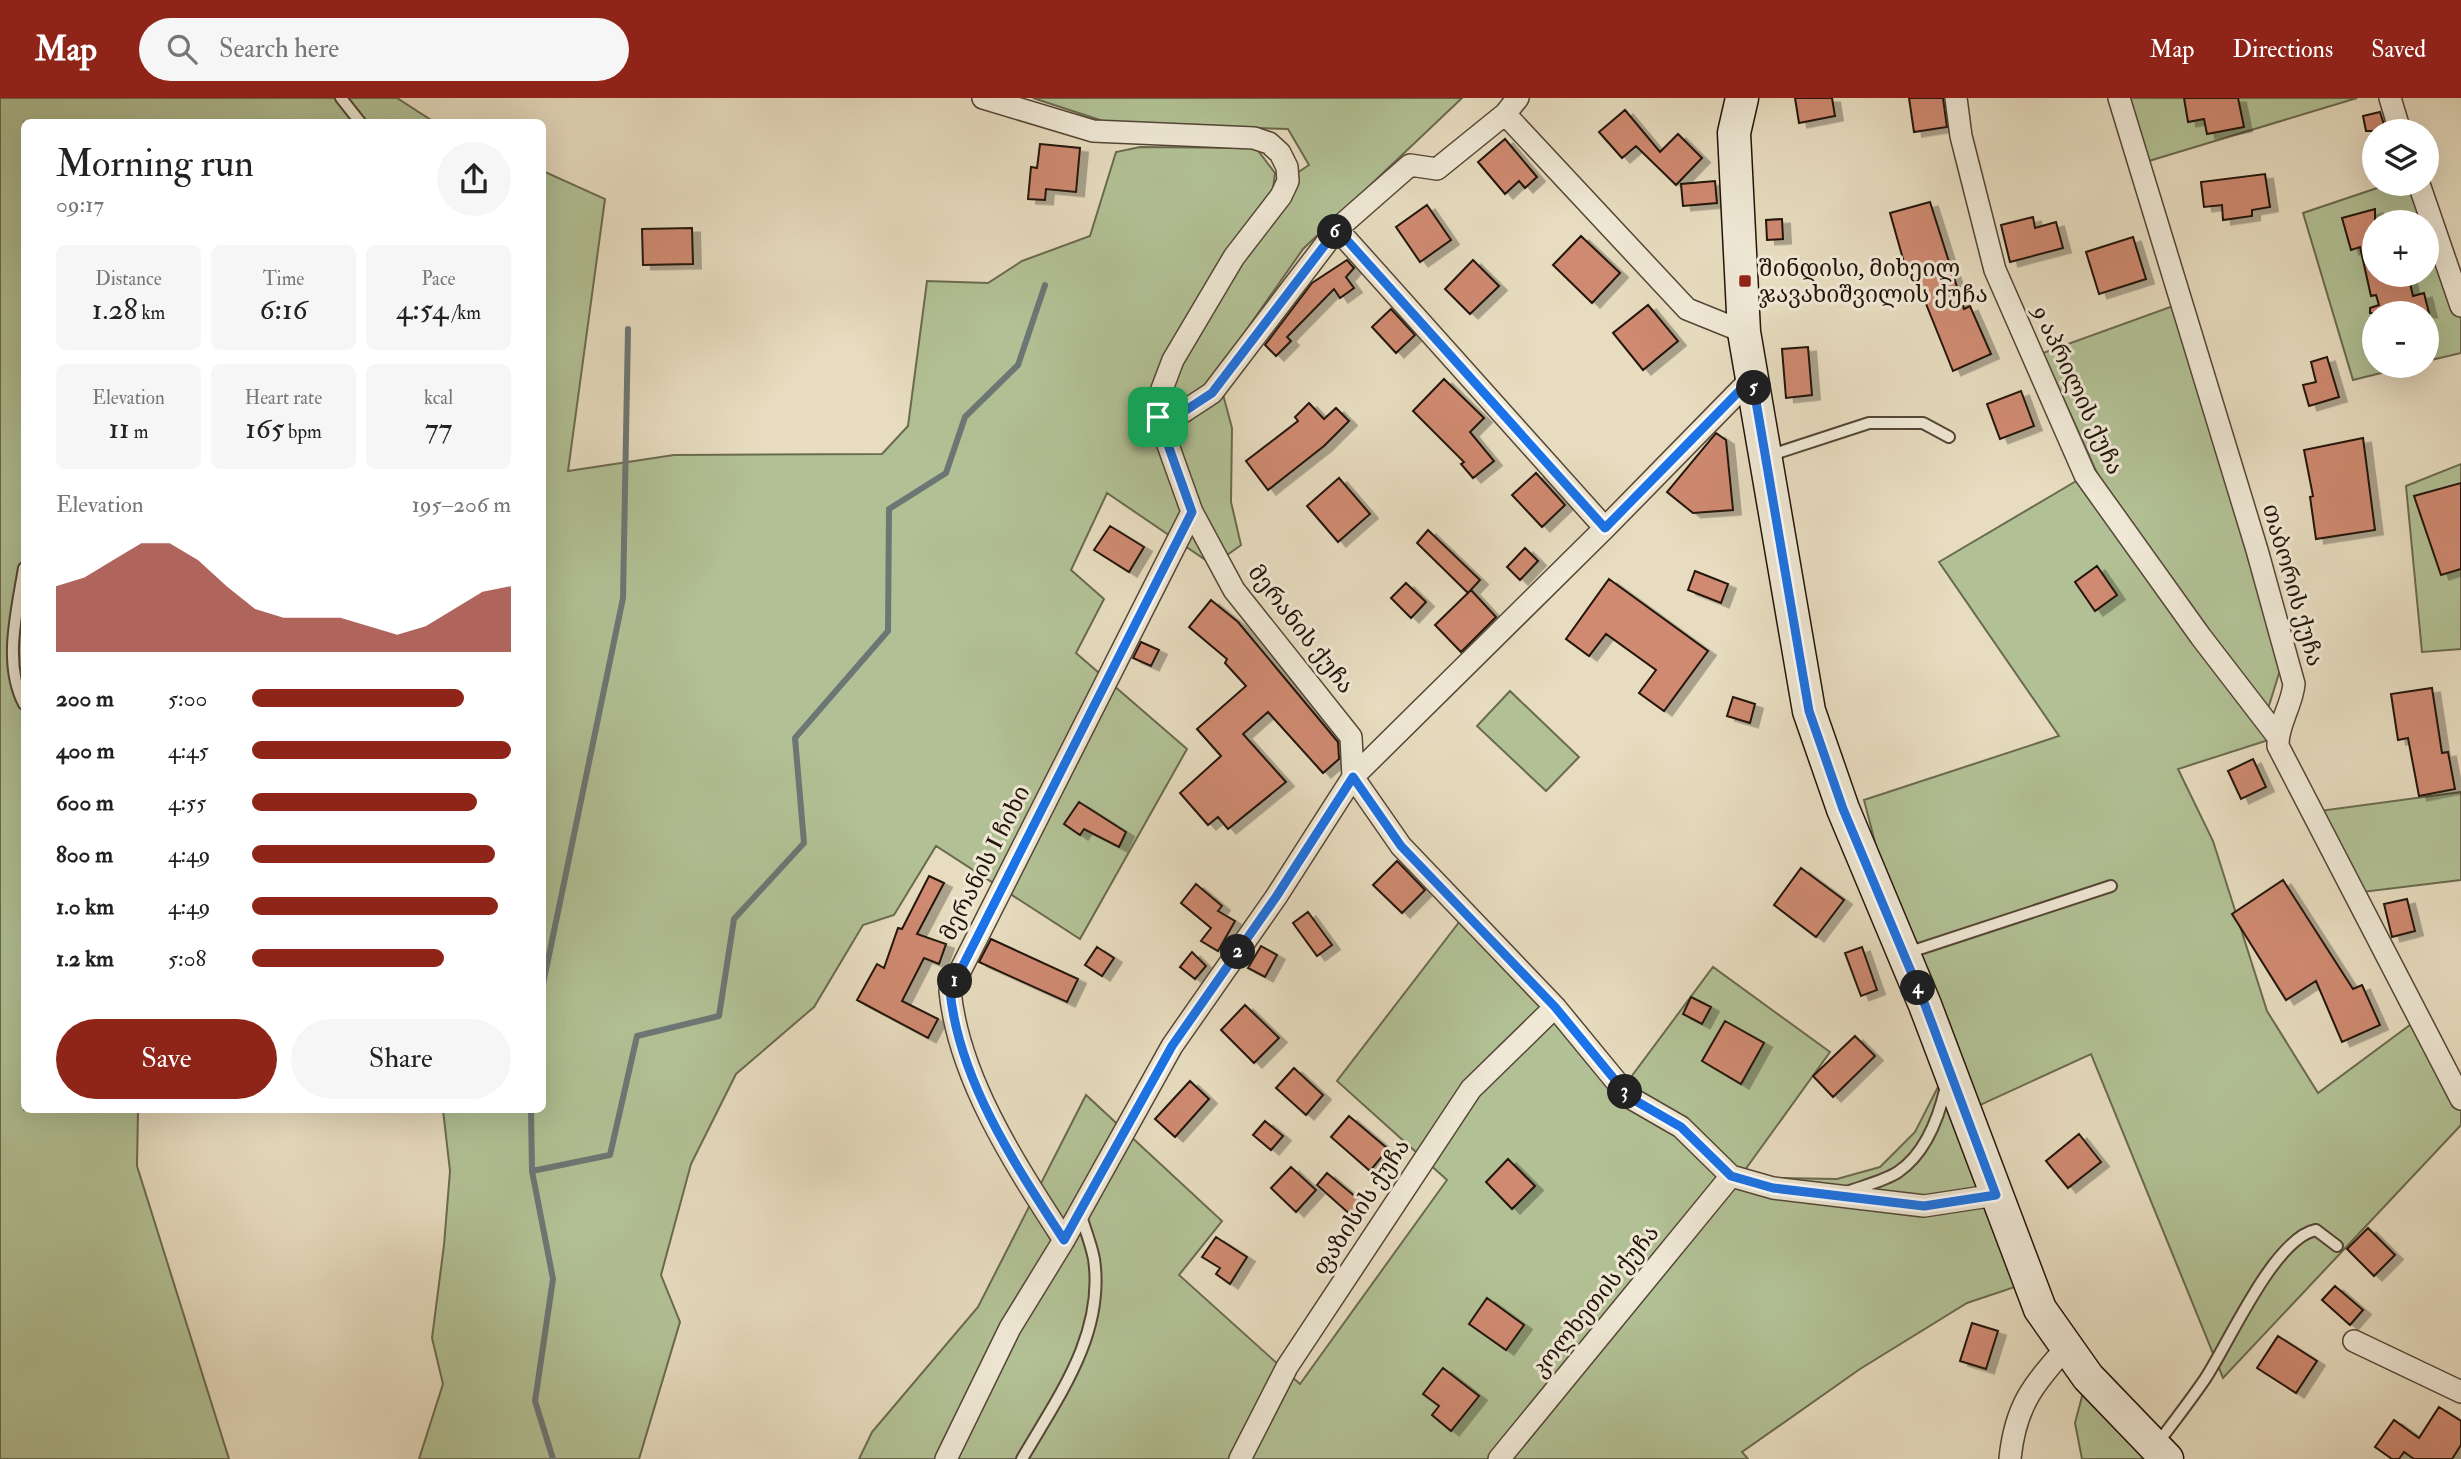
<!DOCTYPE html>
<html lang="en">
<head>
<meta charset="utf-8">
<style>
  :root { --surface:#fff; --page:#f6f6f6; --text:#222; --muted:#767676; --accent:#8f2418 }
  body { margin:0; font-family:"IM FELL Double Pica","Noto Serif Georgian",serif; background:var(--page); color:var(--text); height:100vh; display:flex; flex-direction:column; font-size:26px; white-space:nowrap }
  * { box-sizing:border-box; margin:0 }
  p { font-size:23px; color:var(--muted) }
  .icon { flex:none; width:38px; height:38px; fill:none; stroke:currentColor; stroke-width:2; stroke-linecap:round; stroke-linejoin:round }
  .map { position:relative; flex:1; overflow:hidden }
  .sheet { position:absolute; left:21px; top:21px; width:525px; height:994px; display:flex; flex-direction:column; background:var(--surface); border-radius:10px; box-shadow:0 7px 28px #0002 }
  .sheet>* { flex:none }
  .fabs { position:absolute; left:2362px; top:21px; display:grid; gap:14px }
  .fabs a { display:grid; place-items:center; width:77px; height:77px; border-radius:50%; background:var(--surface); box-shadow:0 7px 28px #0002; font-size:35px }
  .pin { position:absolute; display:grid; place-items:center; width:60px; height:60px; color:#fff; margin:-30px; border-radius:14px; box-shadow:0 4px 10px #0006 }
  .km { position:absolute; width:35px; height:35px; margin:-18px; border-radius:50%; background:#222; color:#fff; font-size:19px; line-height:35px; text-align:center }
  .round { display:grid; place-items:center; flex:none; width:74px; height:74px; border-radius:37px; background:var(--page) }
  .overview { display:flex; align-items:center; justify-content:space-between; height:119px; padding:0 35px }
  h1 { font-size:38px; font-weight:600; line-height:52px }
  .stats { display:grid; grid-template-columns:repeat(3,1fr); gap:10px; height:119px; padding:7px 35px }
  .stats div { display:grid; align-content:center; border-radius:10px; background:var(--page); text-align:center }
  .stats b { font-size:30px; font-weight:600 }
  .stats small { font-size:19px; font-weight:400 }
  .stats p { font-size:19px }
  .chart { height:196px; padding:14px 35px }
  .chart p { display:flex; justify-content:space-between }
  .chart svg { width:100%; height:126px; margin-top:7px; fill:var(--accent); opacity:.7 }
  .cta { display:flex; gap:14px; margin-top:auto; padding:14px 35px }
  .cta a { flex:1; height:80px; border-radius:42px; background:var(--accent); color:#fff; font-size:28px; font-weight:600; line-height:80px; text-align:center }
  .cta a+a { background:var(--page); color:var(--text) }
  ul { padding:0 35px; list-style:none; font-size:23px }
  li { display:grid; grid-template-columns:112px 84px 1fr; align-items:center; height:52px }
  li i { height:18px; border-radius:9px; background:var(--accent) }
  header { display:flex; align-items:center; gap:42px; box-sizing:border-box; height:98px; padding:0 35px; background:var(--accent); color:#fff }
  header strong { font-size:33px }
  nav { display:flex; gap:38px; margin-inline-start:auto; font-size:24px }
  .search { width:490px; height:63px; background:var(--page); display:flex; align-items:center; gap:18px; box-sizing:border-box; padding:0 24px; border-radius:38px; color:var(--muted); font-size:26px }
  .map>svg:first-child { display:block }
  .green { fill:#b2c195; stroke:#6a6a4f; stroke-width:2; fill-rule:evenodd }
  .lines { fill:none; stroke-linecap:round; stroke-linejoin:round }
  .stream { stroke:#6c7775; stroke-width:6 }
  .building { fill:#cf8a71; stroke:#231409; stroke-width:2; filter:url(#shadow) }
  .service-casing { stroke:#544636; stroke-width:14 }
  .minor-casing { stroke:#544636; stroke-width:24 }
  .secondary-casing { stroke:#231409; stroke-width:35 }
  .service { stroke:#efe8d5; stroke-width:10 }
  .minor { stroke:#efe8d5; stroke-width:21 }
  .secondary { stroke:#efe8d5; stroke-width:32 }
  .route-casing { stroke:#fff; stroke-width:14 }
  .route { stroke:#1a73e8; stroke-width:9 }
  .poi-dot { fill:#8f2418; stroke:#efe8d5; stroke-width:2.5 }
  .labels { text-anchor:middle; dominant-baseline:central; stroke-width:6; stroke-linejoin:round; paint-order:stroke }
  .poi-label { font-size:23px; fill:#231409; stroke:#efe8d5; text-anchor:start }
  .street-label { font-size:23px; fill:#231409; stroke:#efe8d5 }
</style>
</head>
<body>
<header>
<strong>Map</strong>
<div class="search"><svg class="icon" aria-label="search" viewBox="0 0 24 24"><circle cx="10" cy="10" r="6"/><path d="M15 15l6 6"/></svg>Search here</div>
<nav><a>Map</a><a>Directions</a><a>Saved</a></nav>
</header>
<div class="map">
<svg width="2461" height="1361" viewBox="0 0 2461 1361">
  <defs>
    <filter id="shadow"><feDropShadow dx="8" dy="4.5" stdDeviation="0" flood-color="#0004"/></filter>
  </defs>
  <rect width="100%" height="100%" fill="#e7dcbf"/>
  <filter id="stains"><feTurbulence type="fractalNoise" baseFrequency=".00286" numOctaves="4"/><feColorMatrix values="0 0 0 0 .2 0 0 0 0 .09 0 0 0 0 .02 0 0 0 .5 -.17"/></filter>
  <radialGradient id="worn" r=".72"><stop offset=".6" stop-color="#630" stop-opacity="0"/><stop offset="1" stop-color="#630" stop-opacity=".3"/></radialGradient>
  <path class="green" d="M0,0H397L434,24H24V1012H138L137,1068L229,1361H0Z
    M1033,0H1462L1303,151L1217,274L1232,330L1231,404L1241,447L1213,467L1107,395L1071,472L1104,501L1076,555L1187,651L1080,841L936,748L894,817L863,827L814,909L736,976L691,1066L661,1177L680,1224L639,1361H419L443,1286L432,1240L444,1147L450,1073L443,1012H542L543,73L605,101L568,373L674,357L882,356L908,328L927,183L988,185L1022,163L1090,138L1116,54L1140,49L1256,50L1275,75L1273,91L1309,67L1288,31L1109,25Z
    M2119,0H2357L2139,66Z
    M2389,86H2419L2461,208V255L2427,263V215H2375V268H2409L2353,282L2303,115ZM2375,124H2427V177H2375Z
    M2173,208L2281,569L2267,614L2105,393L2043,255Z
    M2461,366V551L2422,554L2406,388Z
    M2078,382L2278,639L2178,671L2213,743L2267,913L2318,995L2418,921L2461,1001V1027L2223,1280L2091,956L1965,1014L1904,856L1864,702L2059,638L1939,464Z
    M1510,593L1579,659L1546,693L1477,628Z
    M2461,694V782L2354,795L2312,714Z
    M1460,823L1625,987L1713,869L1830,954L1745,1072L1773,1080L1837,1081L1880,1069L1915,1034L1938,989L2018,1188L1967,1205L1860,1271L1742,1354L1748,1361H859L872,1334L978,1209L1086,997L1222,1123L1179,1177L1300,1286L1447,1082L1337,983Z
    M2084,1291L2152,1361H2082L2075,1325Z"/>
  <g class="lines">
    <path class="stream" d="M542,891L623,500L628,231
      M531,1012L532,1073
      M553,1361L535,1303L553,1181L532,1073L610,1057L637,938L719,918L734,821L804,745L795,640L888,533L889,411L946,375L965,319L1018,267L1045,187"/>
  </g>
  <path class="building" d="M1795,0H1832L1835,18L1799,25Z
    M1909,0H1943L1947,29L1914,34Z
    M2184,0H2238L2244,29L2207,36L2204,21L2188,24Z
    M1625,12L1660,54L1678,36L1702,60L1676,87L1636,48L1622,60L1599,34Z
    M2380,14L2386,33H2366L2363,18Z
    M1505,41L1537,79L1525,90L1519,83L1505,96L1478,64Z
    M1040,46L1080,50L1076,94L1046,91L1045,102L1028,101L1031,69L1037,70Z
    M2265,76L2270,109L2252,112V118L2223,122L2222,107L2204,109L2201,84Z
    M1715,83L1717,105L1683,108L1681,86Z
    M1930,104L1964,211L1970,208L1991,256L1953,273L1916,181L1909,182L1890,115Z
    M1427,107L1451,142L1420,164L1396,129Z
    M2375,111V177H2408L2413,198L2424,195L2429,215H2370V210L2379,207L2376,197L2371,198L2360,149L2351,152L2342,120Z
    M2033,119L2035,130L2056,124L2063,150L2010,164L2001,127Z
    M1782,121L1783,141L1767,142L1766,122Z
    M692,130L693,166L643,167L642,131Z
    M1581,138L1620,175L1592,205L1553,167Z
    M2133,139L2146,181L2099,196L2086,154Z
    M1347,162L1354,170L1346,179L1354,190L1340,200L1334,191L1287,239L1291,243L1276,258L1265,247L1312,185Z
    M1473,162L1499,188L1470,216L1445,191Z
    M1648,207L1678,243L1643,272L1613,235Z
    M1391,211L1415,237L1396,255L1372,229Z
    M1808,249L1812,297L1786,300L1782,251Z
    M2327,259L2339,299L2309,308L2303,287L2316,284L2311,264Z
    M1444,281L1484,320L1470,334L1494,363L1473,380L1461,366L1464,364L1413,313Z
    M2021,293L2034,328L2000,341L1987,306Z
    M1309,305L1324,321L1336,310L1349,323L1324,348L1268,392L1246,363L1298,323L1295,319Z
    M1716,335L1726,342L1733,412L1693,415L1667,394Z
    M2363,340L2375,432L2316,441L2310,399L2313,398L2304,352Z
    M1536,375L1565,407L1542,429L1512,397Z
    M1339,380L1370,416L1338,444L1307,408Z
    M2461,385V471L2441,477L2414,398Z
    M1110,428L1144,449L1129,474L1094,452Z
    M1428,432L1480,482L1468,495L1417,445Z
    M1525,450L1538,463L1520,482L1507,469Z
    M2097,468L2117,497L2095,513L2075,484Z
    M1695,473L1728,486L1721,505L1688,492Z
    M1609,481L1708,553L1664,613L1639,595L1656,572L1606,536L1589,558L1566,541Z
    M1406,485L1426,504L1411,520L1391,500Z
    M1471,492L1496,519L1461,554L1435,527Z
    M1211,502L1238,524L1338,644L1339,661L1323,675L1268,614L1243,636L1286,684L1228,731L1218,719L1208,727L1180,695L1221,658L1197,631L1246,588L1225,565L1227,561L1189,529Z
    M1141,544L1159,552L1151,568L1133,560Z
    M2432,590L2442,655L2448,654L2455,691L2419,698L2408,640L2398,642L2391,596Z
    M1733,599L1755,606L1750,625L1727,618Z
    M2253,661L2266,689L2241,701L2228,673Z
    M1079,704L1126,734L1119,749L1084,731L1080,737L1064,726Z
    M1397,763L1425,792L1402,815L1373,787Z
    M1801,770L1844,802L1816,839L1774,807Z
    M929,778L944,785L917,836L946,846L939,866L924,860L902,903L938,921L928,940L857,902L877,866L884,870L898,830L902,831Z
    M2283,782L2353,891L2362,887L2380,927L2342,944L2316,883L2286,902L2232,816Z
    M1196,786L1222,808L1218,813L1235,823L1218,853L1201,843L1211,830L1181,805Z
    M2407,801L2415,833L2392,839L2384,806Z
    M1308,814L1332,847L1317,858L1293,825Z
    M991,841L1078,881L1067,904L979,864Z
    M1261,848L1277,857L1265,879L1248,870Z
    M1097,849L1114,860L1102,878L1085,867Z
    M1862,849L1877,892L1861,898L1845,855Z
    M1192,854L1206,868L1195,881L1180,869Z
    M1691,899L1711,909L1702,926L1683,916Z
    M1245,907L1279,940L1254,965L1221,932Z
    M1725,923L1764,945L1741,986L1702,963Z
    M1855,938L1875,958L1833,999L1813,978Z
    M1294,970L1323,997L1306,1017L1276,990Z
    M1190,983L1209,1001L1175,1039L1155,1021Z
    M1349,1018L1388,1051L1370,1073L1331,1039Z
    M1265,1023L1283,1038L1271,1052L1253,1037Z
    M2079,1036L2101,1064L2068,1090L2046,1063Z
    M1508,1061L1535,1088L1512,1111L1486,1084Z
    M1291,1069L1316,1092L1296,1114L1271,1090Z
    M1327,1075L1363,1105L1352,1118L1317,1087Z
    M2368,1130L2395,1157L2374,1178L2347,1151Z
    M1216,1139L1247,1159L1230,1186L1216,1176L1220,1170L1202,1159Z
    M2335,1188L2363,1212L2350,1227L2322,1202Z
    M1487,1200L1524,1227L1506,1252L1469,1226Z
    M1972,1225L1998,1233L1986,1271L1960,1263Z
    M2278,1238L2317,1263L2296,1295L2257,1270Z
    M1443,1270L1479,1298L1451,1333L1432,1317L1439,1308L1423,1296Z
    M2439,1309L2461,1323V1347L2452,1361H2414L2404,1354L2399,1361H2392L2375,1349L2394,1322L2419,1340Z"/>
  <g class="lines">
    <defs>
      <path id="service" d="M341,0L360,24
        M1768,358L1869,325H1923L1949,339
        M24,470C17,513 3,566 24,606
        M1907,855L2111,788
        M1847,1094C1863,1088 1884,1083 1898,1074C1926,1055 1939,1019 1946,988
        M2157,1346C2173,1325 2190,1303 2205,1281C2229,1245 2274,1140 2316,1132L2337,1148
        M1022,1361C1058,1299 1105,1236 1094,1161C1091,1145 1084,1129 1080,1114"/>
      <path id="minor" d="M983,0L1093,33L1254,40L1269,45L1280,55L1287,69L1288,83L1281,98L1234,159L1173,262L1162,291L1158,319L1192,414L1234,492L1351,639L1353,679L1401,748L1555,909L1629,999L1681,1029L1731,1078L1773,1090L1924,1108L1996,1097
        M1956,0L1961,38L1995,172L2085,377L2201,539L2278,639
        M2119,0L2257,452L2294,586C2292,608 2277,627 2278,648L2461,1001
        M2390,0L2400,33
        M1505,16L1687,211L1744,234
        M2419,86L2461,208
        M1337,131L1605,430
        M1158,319L1183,314L1212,295L1337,131L1410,67L1437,71L1505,16L1518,0
        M1064,1142C1017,1069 959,982 950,893L1192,414
        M2354,1243L2461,1294
        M946,1361L1010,1230L1064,1142L1172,948L1276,799L1353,679L1605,430L1752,280
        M1240,1361L1287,1269L1471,991L1555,909
        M1499,1361L1731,1078
        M2010,1361C2015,1309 2033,1286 2067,1249"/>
      <path id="secondary" d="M1742,0L1734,35L1744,234L1809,613L1843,711L1925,907L2040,1211L2088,1279L2167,1361"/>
    </defs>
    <use href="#service" class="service-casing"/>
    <use href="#minor" class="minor-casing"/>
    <use href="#secondary" class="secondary-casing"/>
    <use href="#service" class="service"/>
    <use href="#minor" class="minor"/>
    <use href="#secondary" class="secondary"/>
  </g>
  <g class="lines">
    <defs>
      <path id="route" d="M1337,131L1605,430L1752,280L1809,613L1843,711L1925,907L1996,1097L1924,1108L1773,1090L1731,1078L1681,1029L1629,999L1555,909L1401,748L1353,679L1276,799L1172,948L1064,1142C1016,1068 959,983 950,893L1192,414L1158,319L1183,314L1212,295Z"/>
    </defs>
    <use href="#route" class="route-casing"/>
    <use href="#route" class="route"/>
  </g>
  <rect class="poi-dot" x="1738" y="176" width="14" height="14" rx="3.5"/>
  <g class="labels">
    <g class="poi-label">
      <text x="1759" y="170">შინდისი, მიხეილ<tspan x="1759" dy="26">ჯავახიშვილის ქუჩა</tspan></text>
    </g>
    <g class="street-label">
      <text transform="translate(2078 292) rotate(65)">9 აპრილის ქუჩა</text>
      <text transform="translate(2293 487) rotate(74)">თაბორის ქუჩა</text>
      <text transform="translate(1301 531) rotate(52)">მერანის ქუჩა</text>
      <text transform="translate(985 765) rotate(-63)">მერანის I ჩიხი</text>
      <text transform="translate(1361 1109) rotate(-57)">ფაზისის ქუჩა</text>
      <text transform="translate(1595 1203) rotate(-51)">კოლხეთის ქუჩა</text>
    </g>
  </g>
  <rect width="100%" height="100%" filter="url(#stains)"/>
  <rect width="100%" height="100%" fill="url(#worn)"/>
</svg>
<div class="fabs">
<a><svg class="icon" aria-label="layers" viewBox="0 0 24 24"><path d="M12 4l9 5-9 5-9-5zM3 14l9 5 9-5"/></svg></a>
<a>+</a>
<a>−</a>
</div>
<div class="pin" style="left:1158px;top:319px;background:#1e9e55"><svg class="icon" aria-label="arrive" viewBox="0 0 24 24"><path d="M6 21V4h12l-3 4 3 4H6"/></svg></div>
<b class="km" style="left:955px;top:883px">1</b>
<b class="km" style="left:1238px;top:854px">2</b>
<b class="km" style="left:1625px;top:994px">3</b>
<b class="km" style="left:1918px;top:890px">4</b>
<b class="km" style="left:1754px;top:290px">5</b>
<b class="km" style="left:1335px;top:134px">6</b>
<section class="sheet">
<div class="overview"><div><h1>Morning run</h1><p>09:17</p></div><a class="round"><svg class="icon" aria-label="share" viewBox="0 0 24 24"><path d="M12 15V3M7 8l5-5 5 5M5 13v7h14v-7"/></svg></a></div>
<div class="stats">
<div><p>Distance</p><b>1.28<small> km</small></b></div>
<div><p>Time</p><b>6:16</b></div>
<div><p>Pace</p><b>4:54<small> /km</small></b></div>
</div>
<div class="stats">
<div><p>Elevation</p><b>11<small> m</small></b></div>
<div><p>Heart rate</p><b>165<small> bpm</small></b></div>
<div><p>kcal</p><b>77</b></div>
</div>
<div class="chart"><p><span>Elevation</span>195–206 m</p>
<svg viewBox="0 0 160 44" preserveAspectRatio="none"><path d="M0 44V21L10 18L20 12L30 6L40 6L50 12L60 21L70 29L80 32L90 32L100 32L110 35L120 38L130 35L140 29L150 23L160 21V44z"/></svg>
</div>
<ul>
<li><b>200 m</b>5:00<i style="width:82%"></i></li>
<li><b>400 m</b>4:45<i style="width:100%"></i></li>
<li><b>600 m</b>4:55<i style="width:87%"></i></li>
<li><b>800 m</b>4:49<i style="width:94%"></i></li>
<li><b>1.0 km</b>4:49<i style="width:95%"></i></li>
<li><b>1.2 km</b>5:08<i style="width:74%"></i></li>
</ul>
<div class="cta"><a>Save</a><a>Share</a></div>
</section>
</div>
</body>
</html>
